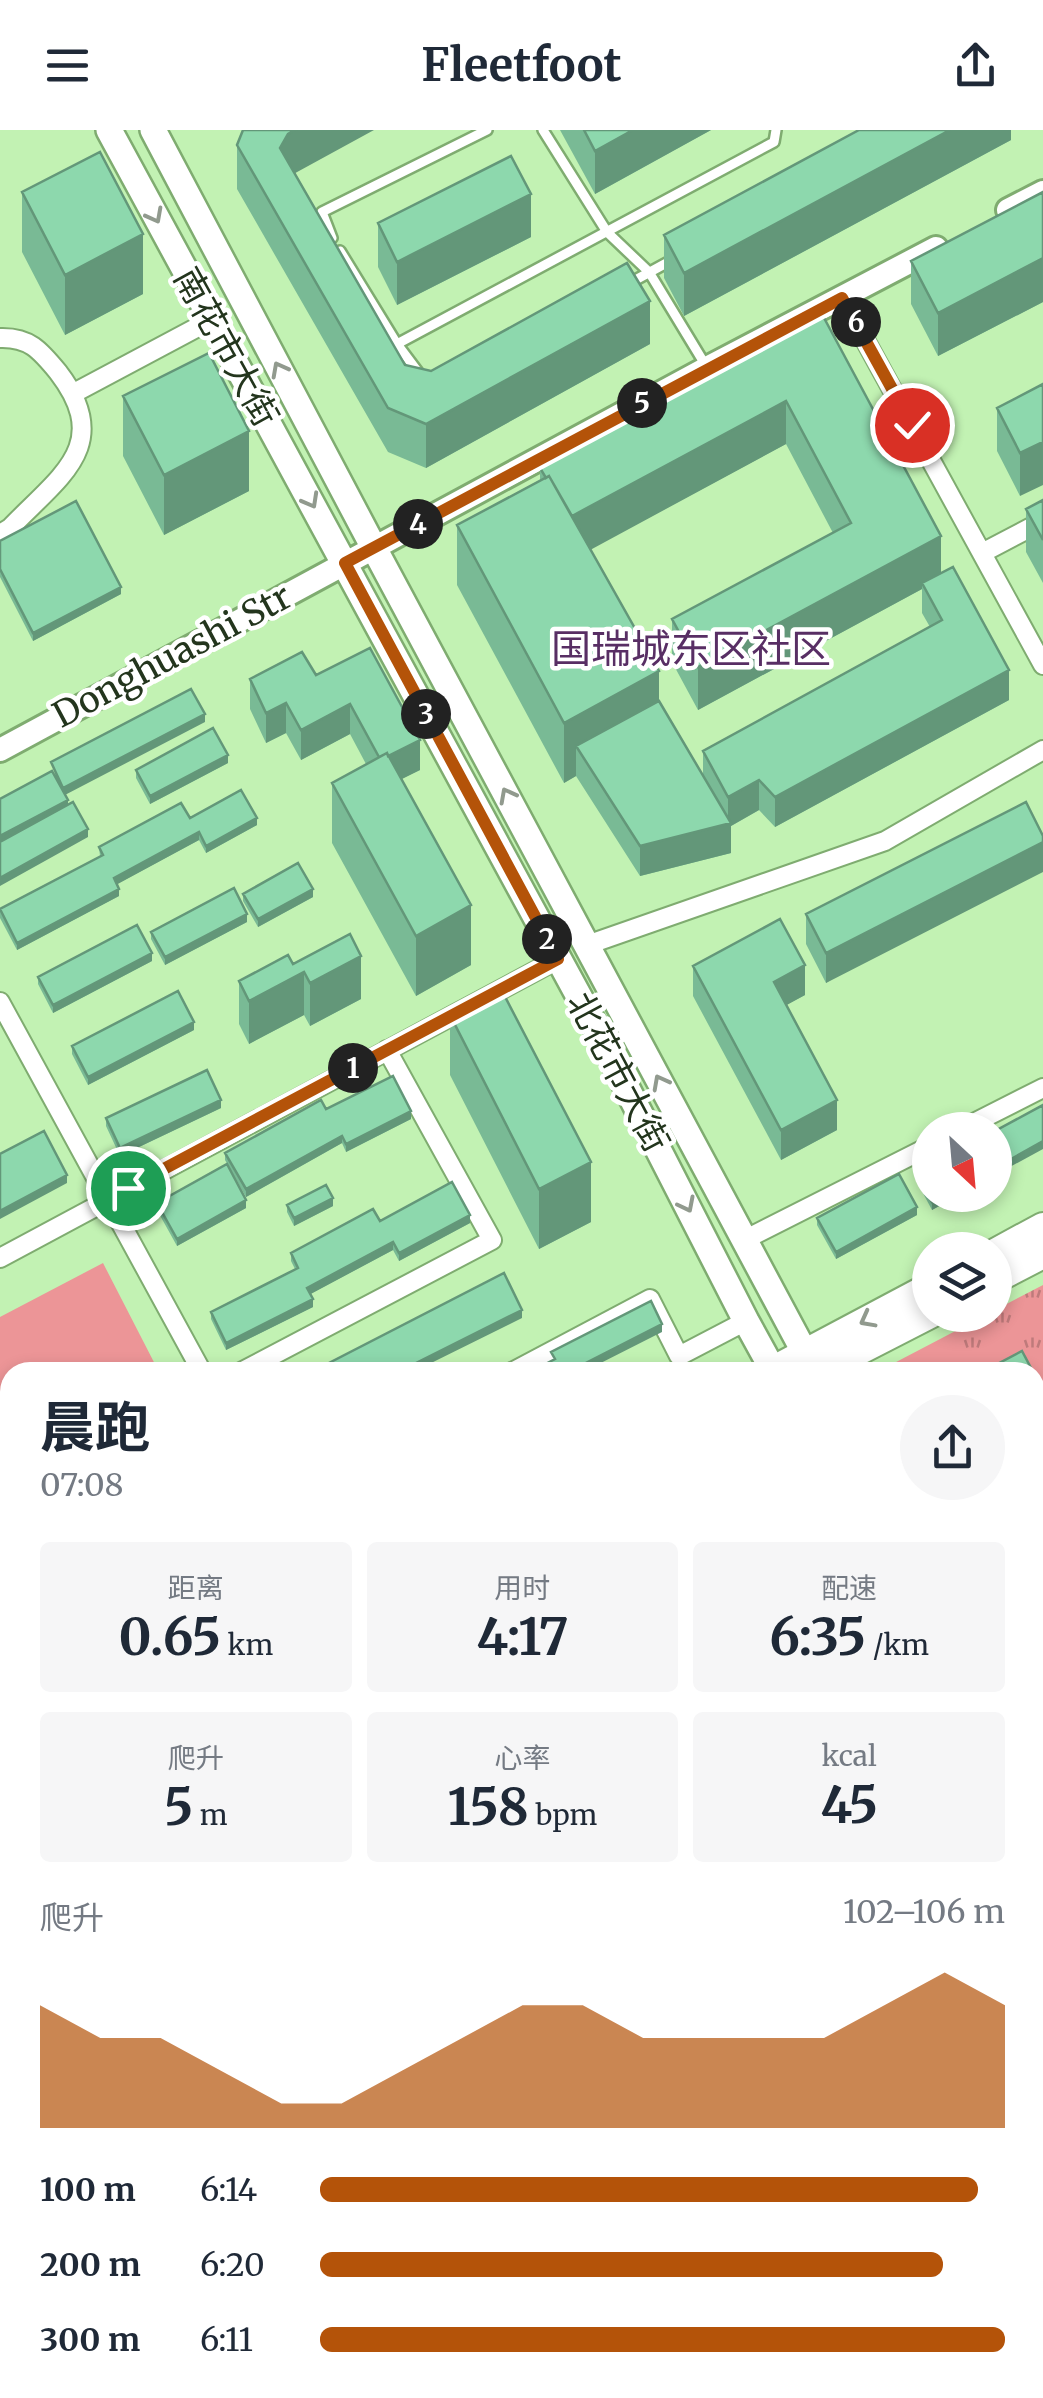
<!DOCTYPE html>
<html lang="zh">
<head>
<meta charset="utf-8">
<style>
  :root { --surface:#fff; --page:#f6f6f7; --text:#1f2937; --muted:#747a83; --accent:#b45309 }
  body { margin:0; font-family:Merriweather,"Noto Sans SC",serif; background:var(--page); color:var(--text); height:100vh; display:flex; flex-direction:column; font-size:38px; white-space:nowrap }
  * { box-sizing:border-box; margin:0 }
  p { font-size:32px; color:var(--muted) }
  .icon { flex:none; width:55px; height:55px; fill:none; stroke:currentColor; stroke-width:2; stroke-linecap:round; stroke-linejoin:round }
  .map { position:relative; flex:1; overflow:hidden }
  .side { position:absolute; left:0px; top:1232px; width:1045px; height:1038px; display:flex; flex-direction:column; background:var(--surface); border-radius:30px 30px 0 0; box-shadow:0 5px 15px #0003 }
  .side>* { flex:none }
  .needle { width:65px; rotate:154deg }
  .controls { position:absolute; left:912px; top:982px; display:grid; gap:20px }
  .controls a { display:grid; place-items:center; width:100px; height:100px; border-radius:50%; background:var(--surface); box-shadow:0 5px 15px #0003; font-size:50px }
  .pin { position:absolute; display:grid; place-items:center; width:85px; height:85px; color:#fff; margin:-42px; border:5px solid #fff; border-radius:50%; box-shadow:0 2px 10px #0007 }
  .km { position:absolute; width:50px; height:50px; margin:-25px; border-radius:50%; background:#222; color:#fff; font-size:28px; line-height:50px; text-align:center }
  .round { display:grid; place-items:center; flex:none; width:105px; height:105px; border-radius:52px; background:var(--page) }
  .summary { display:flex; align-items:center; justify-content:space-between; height:170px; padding:0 40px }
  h1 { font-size:55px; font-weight:700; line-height:75px }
  .stats { display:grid; grid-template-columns:repeat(3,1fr); gap:15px; height:170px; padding:10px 40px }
  .stats div { display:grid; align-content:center; border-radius:10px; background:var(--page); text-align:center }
  .stats b { font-size:50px; font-weight:700 }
  .stats small { font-size:28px; font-weight:400 }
  .stats p { font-size:28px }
  .chart { height:280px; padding:20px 40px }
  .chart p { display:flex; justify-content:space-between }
  .chart svg { width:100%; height:180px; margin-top:10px; fill:var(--accent); opacity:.7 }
  ul { padding:0 40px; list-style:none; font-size:32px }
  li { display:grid; grid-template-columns:160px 120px 1fr; align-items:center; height:75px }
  li i { height:25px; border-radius:12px; background:var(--accent) }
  header { display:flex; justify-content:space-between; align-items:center; height:130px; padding:0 40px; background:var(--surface); font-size:45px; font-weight:700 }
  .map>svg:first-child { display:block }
  .park { fill:url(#park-tufts) }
  .garden { fill:#ec9597 }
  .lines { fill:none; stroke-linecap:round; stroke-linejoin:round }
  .service-casing { stroke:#7fac70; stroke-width:14 }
  .minor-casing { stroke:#7fac70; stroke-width:22 }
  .tertiary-casing { stroke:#7fac70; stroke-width:28 }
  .secondary-casing { stroke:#7fac70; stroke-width:30 }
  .primary-casing { stroke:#7fac70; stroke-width:32 }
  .path { stroke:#8ab07e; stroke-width:2.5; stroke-dasharray:2.5 8; stroke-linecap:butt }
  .service { stroke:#fff; stroke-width:9 }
  .minor { stroke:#fff; stroke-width:18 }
  .tertiary { stroke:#fff; stroke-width:22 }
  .secondary { stroke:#fff; stroke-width:25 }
  .primary { stroke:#fff; stroke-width:28 }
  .rail-casing { stroke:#607d56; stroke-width:9 }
  .rail { stroke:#fff; stroke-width:5; stroke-dasharray:15; stroke-linecap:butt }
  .wall { fill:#79ba95; fill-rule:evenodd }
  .shaded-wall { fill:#639779 }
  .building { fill:#8dd8ad; stroke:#639779; stroke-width:2.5 }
  .oneway { stroke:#919a8e }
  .route-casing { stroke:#fff; stroke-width:20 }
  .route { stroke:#b45309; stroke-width:12 }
  .labels { text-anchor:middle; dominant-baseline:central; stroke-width:9; stroke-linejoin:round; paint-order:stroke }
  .street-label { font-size:35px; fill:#23351d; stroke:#fff }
  .quarter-label { font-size:40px; fill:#582e64; stroke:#fff }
</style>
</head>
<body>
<header><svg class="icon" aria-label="menu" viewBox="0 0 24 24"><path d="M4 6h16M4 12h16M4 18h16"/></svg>Fleetfoot<svg class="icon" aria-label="share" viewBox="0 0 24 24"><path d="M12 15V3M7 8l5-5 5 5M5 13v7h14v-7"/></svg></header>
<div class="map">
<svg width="1043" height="2268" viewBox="0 0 1043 2268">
  <defs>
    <pattern id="park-tufts" width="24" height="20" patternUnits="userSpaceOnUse" patternTransform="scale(2.5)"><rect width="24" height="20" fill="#ec9597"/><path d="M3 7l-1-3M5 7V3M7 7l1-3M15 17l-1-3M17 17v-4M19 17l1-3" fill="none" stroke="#bf7a7b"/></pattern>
  </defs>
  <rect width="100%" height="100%" fill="#c2f2b3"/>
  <path class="park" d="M1043,1155V1325L1035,1329V1242H877L986,1185H995V1180Z
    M10,1703V1831L0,1836V1708Z"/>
  <path class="garden" d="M103,1133L159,1242H10V1345L0,1350V1187Z"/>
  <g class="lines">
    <defs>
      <path id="service" d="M543,0L607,102L649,142L706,236
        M332,108L322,82L487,0
        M340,121L397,214L421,246
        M628,154L672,130
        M397,214L774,12L776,0
        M527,2260L532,2268
        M899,2260L910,2265L923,2260
        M630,2268L645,2260"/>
      <path id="minor" d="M842,168L1043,535
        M0,208C29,207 40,220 58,242C114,315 60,346 10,398L0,404
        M74,263L211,190
        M982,423L1043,391
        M587,815L885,711L1043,620
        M0,872L202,1242
        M960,1000L1043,958
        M744,1110L930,1016
        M0,1128L558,829
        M241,1242L492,1110L387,920
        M512,1242L650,1169L679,1226L746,1191
        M0,1514L10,1509"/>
      <path id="tertiary" d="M1008,80L1043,62
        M0,620L707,238L936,118"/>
      <path id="secondary" d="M109,0L595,896L746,1191L774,1242
        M153,0L374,418L814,1240"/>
      <path id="primary" d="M995,1123L1043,1097
        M995,1149L1043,1124
        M770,1242L930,1157
        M817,1242L930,1184
        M0,1651L10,1646
        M0,1680L10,1675"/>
    </defs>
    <use href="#service" class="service-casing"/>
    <use href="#minor" class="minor-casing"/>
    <use href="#tertiary" class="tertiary-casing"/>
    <use href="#secondary" class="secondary-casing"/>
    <use href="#primary" class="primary-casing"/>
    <path class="path" d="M1035,1294L1043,1288
      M0,1772L10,1763
      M1035,2244L1043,2259"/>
    <use href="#service" class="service"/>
    <use href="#minor" class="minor"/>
    <use href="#tertiary" class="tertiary"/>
    <use href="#secondary" class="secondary"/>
    <use href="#primary" class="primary"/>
    <defs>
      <path id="rail" d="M0,2127L10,2123
        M0,2154L10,2151"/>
    </defs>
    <use href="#rail" class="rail-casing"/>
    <use href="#rail" class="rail"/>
  </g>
  <path class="wall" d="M560,0H711L595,64Z
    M1011,0V10L684,186L664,148V105Z
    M237,15L295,43L405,235L431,241L650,214L426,338L388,322L237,59Z
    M22,62L143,164L65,205L22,122Z
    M1043,62V172L938,226L911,174V131Z
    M378,93L531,107L397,175L378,137Z
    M823,186L941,443L1009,570L775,697L759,680L731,696V723L640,746L576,646L564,653L457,455V395L540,350V338ZM786,314L833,403L672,489V532L698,580L922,459V483L930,497L703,621V645L659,571L590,419Z
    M1043,254L1020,366L997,321V278Z
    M123,266L249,361L164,405L123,326Z
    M1043,370V453L1026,422V379Z
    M0,411L121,464L33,511L0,447Z
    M370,518L420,640L401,649L471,835L416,866L332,713V653L366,634L350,604L301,630L286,603L266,613L250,579V549L316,545Z
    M228,633L150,674L136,648V640Z
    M190,688L257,695L206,723L199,710L117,754L119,766L17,820L0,788V779L100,726L99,717Z
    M1043,706L826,853L806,814V784Z
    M243,764L313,767L258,797L243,771Z
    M247,792L165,835L151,809V802Z
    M152,831L53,883L38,854V847Z
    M293,834L361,869L310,896L304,885L249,914L239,894V851Z
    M693,836L805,865L786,875L837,1000L781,1030L693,866Z
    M450,885L591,1092L539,1119L450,945Z
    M194,900L88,955L72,924V916Z
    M221,978L120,1026L106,996V988Z
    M326,979L411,989L346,1022L342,1013L246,1067L225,1030V1023Z
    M917,1044L959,1065L932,1080L917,1052Z
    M157,1073L246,1078L177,1116L157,1080Z
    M287,1075L333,1076L294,1096L287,1082Z
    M917,1085L836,1129L817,1095V1088Z
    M380,1091L470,1093L399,1131L393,1120L310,1164L313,1177L226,1220L211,1189V1182L295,1139L291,1131V1123Z
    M10,1960V2044L0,2049V1965Z
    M69,2260H155L140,2268H73Z
    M245,2260H274L259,2268H249Z
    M292,2260H346L349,2268H292Z
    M536,2260H629L613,2268H540Z"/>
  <path class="shaded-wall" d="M295,0H374L288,47L280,18L288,4Z
    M633,0H711L595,64V21Z
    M950,0H1011V10L684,186V143Z
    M531,64V107L397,175V132Z
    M143,104V164L65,205V145Z
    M1043,128V172L938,226V183Z
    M650,171V214L426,338V294Z
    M786,271V314L568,432V388Z
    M249,301V361L164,405V345Z
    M1043,312V355L1020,366V323Z
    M941,406V449L922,453V459L698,580V537Z
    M121,457V464L33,511V503Z
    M1009,540V570L775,697V667Z
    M659,541V601L576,616V646L564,653V593Z
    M286,573V603L266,613V583Z
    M350,574V604L301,630V600Z
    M205,584V592L63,666V658Z
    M420,610V640L380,660V630Z
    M228,625V633L150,674V666Z
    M759,650V680L731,696V723L640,746V716L728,694V667Z
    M68,670V678L0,714V706Z
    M257,688V695L206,723V716Z
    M88,699V707L0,756V748Z
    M199,702V710L114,756V748Z
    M1043,712V742L826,853V823Z
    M119,759V766L17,820V813Z
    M313,759V767L258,797V789Z
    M471,775V835L416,866V806Z
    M247,784V792L165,835V827Z
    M152,823V831L53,883V875Z
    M361,826V869L310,896V853Z
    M805,835V865L774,882V852Z
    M304,842V885L249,914V871Z
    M194,892V900L88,955V947Z
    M221,970V978L120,1026V1018Z
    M837,970V1000L781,1030V1000Z
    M411,981V989L346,1022V1014Z
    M342,1006V1013L246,1067V1059Z
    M1043,1011V1019L995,1045V1038Z
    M591,1032V1092L539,1119V1059Z
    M67,1045V1053L0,1089V1081Z
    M945,1065H959L932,1080V1072Z
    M333,1068V1076L294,1096V1088Z
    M246,1070V1078L177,1116V1109Z
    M917,1077V1085L836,1129V1122Z
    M470,1085V1093L399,1131V1123Z
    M393,1112V1120L307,1166V1158Z
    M313,1169V1177L226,1220V1213Z
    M522,1180V1188L413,1242H398Z
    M662,1194V1202L583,1242H568Z
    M10,1557V1565L0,1570V1562Z
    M10,2014V2044L0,2049V2019Z
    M1043,2025V2055L1035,2059V2029Z
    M1043,2140V2170L1035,2174V2145Z
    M1042,2177V2207L1035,2211V2181Z
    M113,2260H155L140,2268H113Z
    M187,2260H219L204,2268H187Z
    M251,2260H274L259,2268H251Z
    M571,2260H629L613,2268H555Z"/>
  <path class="building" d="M243,0H295L288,4L280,18L405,235L431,241L627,133L650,171L426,294L388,278L237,15Z
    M584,0H633L595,21Z
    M859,0H950L684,143L664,105Z
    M100,22L143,104L65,145L22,62Z
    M511,26L531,64L397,132L378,93Z
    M1043,62V128L938,183L911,131Z
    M823,186L941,406L698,537L672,489L851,393L786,271L572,386L549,346L546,348L540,338Z
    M209,223L249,301L164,345L123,266Z
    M1043,254V312L1020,323L997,278Z
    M549,346L659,541L564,593L457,395Z
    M1043,370V410L1026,379Z
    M76,371L121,457L33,503L0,439V411Z
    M953,437L1009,540L775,667L759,650L728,667L703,621L942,490L922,453Z
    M370,518L420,610L388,626L387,623L379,627L350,574L301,600L286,573L266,583L250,549L302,522L316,545Z
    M191,559L205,584L63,658L51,632Z
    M659,571L731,693L640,716L576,616Z
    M213,598L228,625L150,666L136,640Z
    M387,623L471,775L416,806L332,653Z
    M52,641L68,670L0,706V669Z
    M241,660L257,688L206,716L199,702L114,748L119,759L17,813L0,779L103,725L99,717L181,673L190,688Z
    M73,672L88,699L0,748V712Z
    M1026,672L1043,706V712L826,823L806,784Z
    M298,733L313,759L258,789L243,764Z
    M234,758L247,784L165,827L151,802Z
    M780,789L805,835L774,852L837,970L781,1000L693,836Z
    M137,795L152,823L53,875L38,847Z
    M350,804L361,826L310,853L304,842L249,871L239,851L288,825L293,834Z
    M501,859L591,1032L539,1059L450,885Z
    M178,861L194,892L88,947L72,916Z
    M207,940L221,970L120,1018L106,988Z
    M393,946L411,981L346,1014L342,1006L246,1059L225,1023L321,970L326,979Z
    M1043,975V1011L995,1038V1001Z
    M44,1001L67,1045L0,1081V1024Z
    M227,1034L246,1070L177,1109L157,1073Z
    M930,1037V1065H945L932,1072L917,1044Z
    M899,1044L917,1077L836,1122L817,1088Z
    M452,1052L470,1085L399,1123L393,1112L307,1158L313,1169L226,1213L211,1182L298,1138L291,1123L373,1079L380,1091Z
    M326,1055L333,1068L294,1088L287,1075Z
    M504,1143L522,1180L398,1242H334L329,1233Z
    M651,1171L662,1194L568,1242H530L555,1229L551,1222Z
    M1022,1221L1031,1238L1023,1242H987L986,1240Z
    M1043,1442V1931L1035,1935V1447Z
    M10,1527V1557L0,1562V1532Z
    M1043,1935V2025L1035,2029V1939Z
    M10,1960V1989L0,1969V1965Z
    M0,1984L10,2002V2014L0,2019Z
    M1035,2080L1037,2084L1043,2081V2140L1035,2145Z
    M1035,2164L1042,2177L1035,2181Z
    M80,2260H118L122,2268H84Z
    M181,2260H194L198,2268H166Z
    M296,2260H346L349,2268H300Z
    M551,2260H571L555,2268Z"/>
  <defs><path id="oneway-chevron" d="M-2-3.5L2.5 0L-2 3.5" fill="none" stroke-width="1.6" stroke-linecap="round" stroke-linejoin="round" transform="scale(2.5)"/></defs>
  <g class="oneway">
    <use href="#oneway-chevron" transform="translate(155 86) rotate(62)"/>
    <use href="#oneway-chevron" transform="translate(279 239) rotate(-118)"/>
    <use href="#oneway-chevron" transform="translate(311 371) rotate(61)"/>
    <use href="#oneway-chevron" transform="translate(507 665) rotate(-118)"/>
    <use href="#oneway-chevron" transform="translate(660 952) rotate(-118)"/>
    <use href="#oneway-chevron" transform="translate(687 1075) rotate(63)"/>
    <use href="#oneway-chevron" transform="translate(867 1190) rotate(152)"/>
  </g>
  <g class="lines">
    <defs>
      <path id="route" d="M128,1058L558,829L345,433L842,168L912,295"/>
    </defs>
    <use href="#route" class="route-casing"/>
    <use href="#route" class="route"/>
  </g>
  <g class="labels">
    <g class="street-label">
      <text transform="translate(226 217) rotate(61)">南花市大街</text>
      <text transform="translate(172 526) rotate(-28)">Donghuashi Str</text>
      <text transform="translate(618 942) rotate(62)">北花市大街</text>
    </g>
    <g class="quarter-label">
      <text x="691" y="519">国瑞城东区社区</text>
    </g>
  </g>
</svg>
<div class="controls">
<a><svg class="needle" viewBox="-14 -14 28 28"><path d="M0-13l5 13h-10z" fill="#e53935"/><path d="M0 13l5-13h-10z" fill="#747a83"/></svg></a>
<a><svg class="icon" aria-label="layers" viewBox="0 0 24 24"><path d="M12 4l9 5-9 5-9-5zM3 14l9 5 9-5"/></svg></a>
</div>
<div class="pin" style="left:128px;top:1058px;background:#1e9e55"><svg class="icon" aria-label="arrive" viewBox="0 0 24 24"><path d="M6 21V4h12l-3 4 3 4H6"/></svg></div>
<div class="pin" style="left:912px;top:295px;background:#d93025"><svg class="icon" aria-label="check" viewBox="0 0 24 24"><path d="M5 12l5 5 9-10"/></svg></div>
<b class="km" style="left:353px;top:938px">1</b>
<b class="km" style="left:547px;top:809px">2</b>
<b class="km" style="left:426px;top:584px">3</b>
<b class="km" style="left:418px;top:394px">4</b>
<b class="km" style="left:642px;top:273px">5</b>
<b class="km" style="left:856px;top:192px">6</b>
<section class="side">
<div class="summary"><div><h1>晨跑</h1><p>07:08</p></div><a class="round"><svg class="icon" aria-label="share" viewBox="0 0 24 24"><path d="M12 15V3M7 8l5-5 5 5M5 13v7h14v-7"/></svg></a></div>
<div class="stats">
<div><p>距离</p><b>0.65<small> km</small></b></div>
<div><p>用时</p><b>4:17</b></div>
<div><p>配速</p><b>6:35<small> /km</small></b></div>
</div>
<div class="stats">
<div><p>爬升</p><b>5<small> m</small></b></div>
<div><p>心率</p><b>158<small> bpm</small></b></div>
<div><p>kcal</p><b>45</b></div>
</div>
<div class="chart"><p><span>爬升</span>102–106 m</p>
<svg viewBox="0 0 160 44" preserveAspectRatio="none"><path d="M0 44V14L10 22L20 22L30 30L40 38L50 38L60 30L70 22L80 14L90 14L100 22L110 22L120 22L130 22L140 14L150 6L160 14V44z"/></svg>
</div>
<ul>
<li><b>100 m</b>6:14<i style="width:96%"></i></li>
<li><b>200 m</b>6:20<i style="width:91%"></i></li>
<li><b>300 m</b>6:11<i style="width:100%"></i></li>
</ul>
</section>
</div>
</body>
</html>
